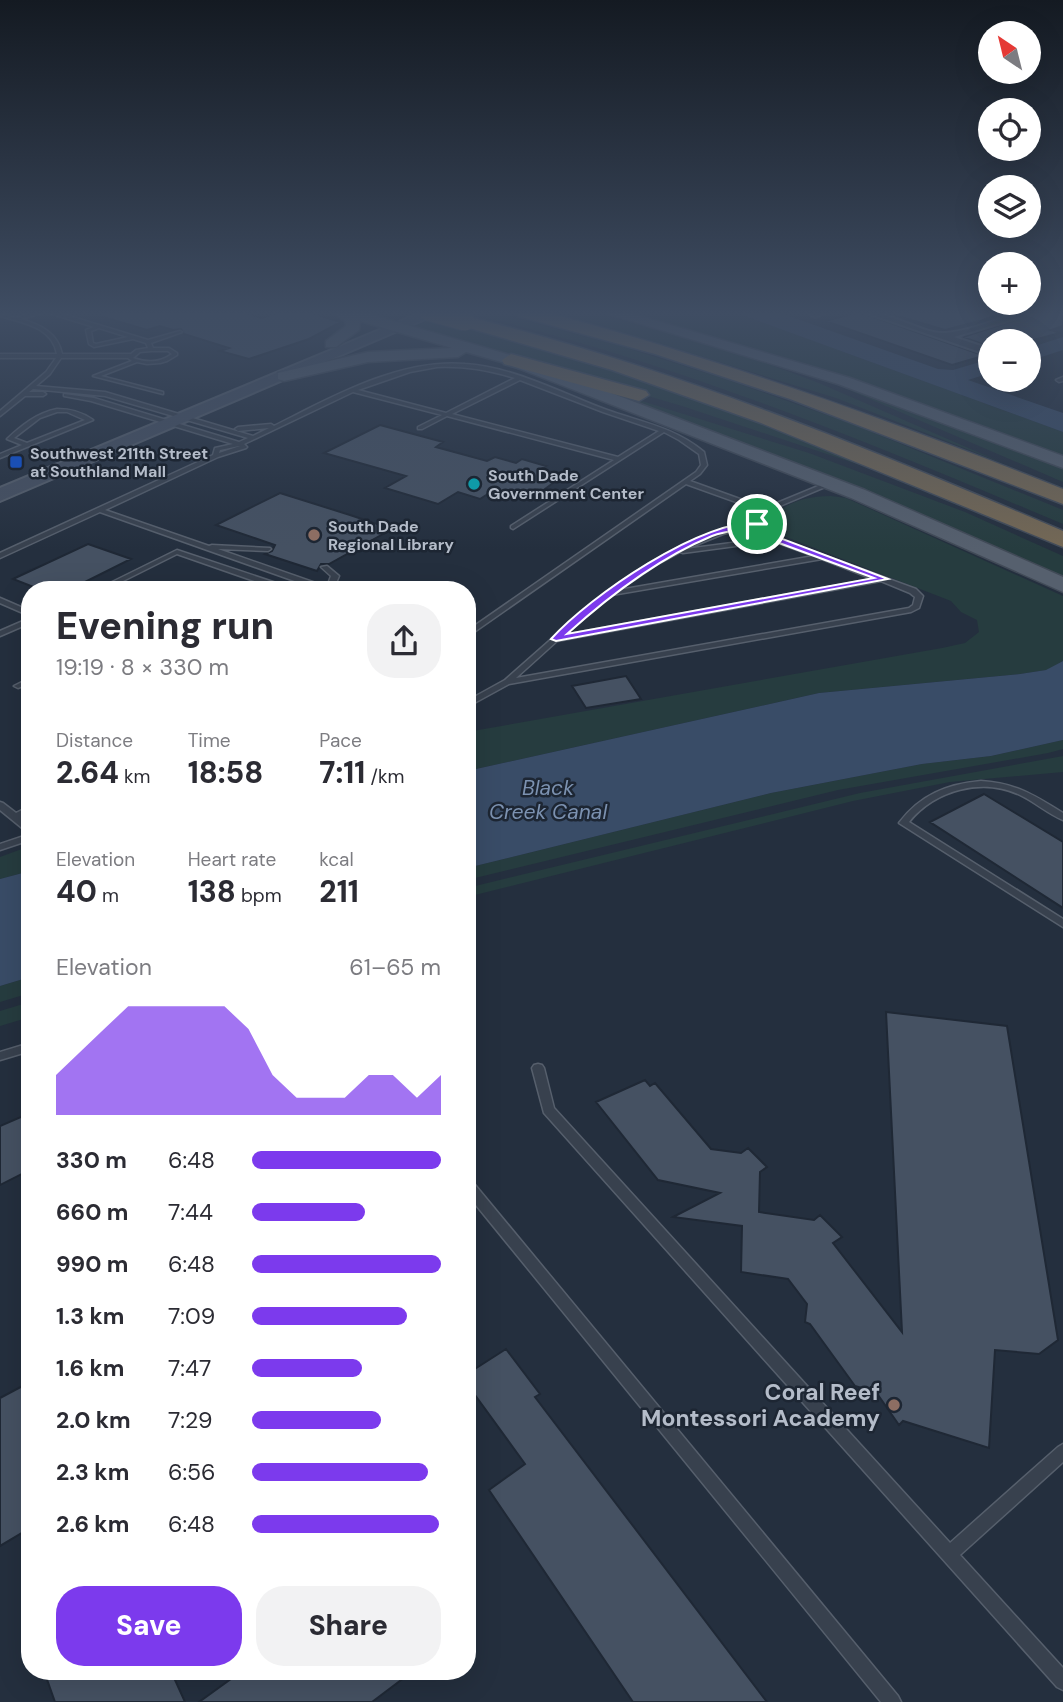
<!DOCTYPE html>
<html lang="en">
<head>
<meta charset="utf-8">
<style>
  :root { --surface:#fff; --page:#f2f2f3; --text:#2b2b33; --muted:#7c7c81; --accent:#7c3aed }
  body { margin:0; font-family:"DM Sans",sans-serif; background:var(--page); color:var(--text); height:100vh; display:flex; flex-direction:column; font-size:26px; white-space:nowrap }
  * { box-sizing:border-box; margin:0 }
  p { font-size:23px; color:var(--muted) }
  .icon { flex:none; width:38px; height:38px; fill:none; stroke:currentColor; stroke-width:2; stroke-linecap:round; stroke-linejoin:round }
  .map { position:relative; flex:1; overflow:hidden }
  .panel { position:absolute; left:21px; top:581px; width:455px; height:1099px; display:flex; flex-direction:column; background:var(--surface); border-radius:28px; box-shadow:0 7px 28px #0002 }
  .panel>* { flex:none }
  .needle { width:46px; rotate:325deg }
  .fabs { position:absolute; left:978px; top:21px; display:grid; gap:14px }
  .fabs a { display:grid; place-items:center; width:63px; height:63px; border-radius:50%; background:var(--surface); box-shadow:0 7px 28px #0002; font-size:35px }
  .pin { position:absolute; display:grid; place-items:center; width:60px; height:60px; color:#fff; margin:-30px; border:4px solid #fff; border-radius:50%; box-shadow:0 2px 7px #0007 }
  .round { display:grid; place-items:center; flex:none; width:74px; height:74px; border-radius:28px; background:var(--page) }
  .headline { display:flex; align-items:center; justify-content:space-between; height:119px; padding:0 35px }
  h1 { font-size:38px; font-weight:800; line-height:52px }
  .metrics { display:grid; grid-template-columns:repeat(3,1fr); gap:10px; height:119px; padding:7px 35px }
  .metrics div { display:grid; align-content:center }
  .metrics b { font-size:30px; font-weight:800 }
  .metrics small { font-size:19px; font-weight:400 }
  .metrics p { font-size:19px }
  .chart { height:196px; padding:14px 35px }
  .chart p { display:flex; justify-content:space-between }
  .chart svg { width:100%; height:126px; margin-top:7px; fill:var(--accent); opacity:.7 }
  .button { display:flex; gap:14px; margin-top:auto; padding:14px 35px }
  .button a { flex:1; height:80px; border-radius:28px; background:var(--accent); color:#fff; font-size:28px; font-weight:800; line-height:80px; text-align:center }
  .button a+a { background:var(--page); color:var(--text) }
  ul { padding:0 35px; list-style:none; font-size:23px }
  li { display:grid; grid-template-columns:112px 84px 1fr; align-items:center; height:52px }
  li i { height:18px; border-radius:9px; background:var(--accent) }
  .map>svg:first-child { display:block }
  .green { fill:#263c3f }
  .water { fill:#394c67 }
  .building { fill:#455162; stroke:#1f2835; stroke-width:2 }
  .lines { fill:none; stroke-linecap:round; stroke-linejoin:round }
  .lane-casing { stroke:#565f6c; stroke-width:3 }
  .street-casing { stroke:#565f6c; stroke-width:4 }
  .secondary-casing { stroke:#565f6c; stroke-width:4 }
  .primary-casing { stroke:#414a57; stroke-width:3 }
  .highway-casing { stroke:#434c59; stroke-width:3 }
  .lane { fill:#38414e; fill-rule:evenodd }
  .street { fill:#38414e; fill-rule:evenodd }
  .secondary { fill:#465061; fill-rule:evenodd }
  .primary { fill:#56606e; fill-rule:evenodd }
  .highway { fill:#746855; fill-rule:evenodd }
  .highway-bridge-casing { stroke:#434c59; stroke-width:21; stroke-linecap:butt }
  .highway-bridge { stroke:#746855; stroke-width:19 }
  .route { fill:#7c3aed; stroke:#fff; stroke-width:2; fill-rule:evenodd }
  .transit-dot { fill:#1a4fb4; stroke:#1d2633; stroke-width:2.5 }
  .culture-dot { fill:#0f9aa8; stroke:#1d2633; stroke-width:2.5 }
  .education-dot { fill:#8d6e63; stroke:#1d2633; stroke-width:2.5 }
  .labels { text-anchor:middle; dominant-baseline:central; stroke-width:5; stroke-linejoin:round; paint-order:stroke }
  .far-poi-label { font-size:16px; font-weight:bold; fill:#b4bcc9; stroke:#1d2633; text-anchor:start }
  .water-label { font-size:21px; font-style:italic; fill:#7c92b1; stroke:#1d2633 }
  .near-poi-label { font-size:23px; font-weight:bold; fill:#b4bcc9; stroke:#1d2633; text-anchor:end }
</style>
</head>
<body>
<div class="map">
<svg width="1063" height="1702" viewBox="0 0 1063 1702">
  <rect width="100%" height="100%" fill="#242f3e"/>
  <path class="green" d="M457,311H488L624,347L725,379L852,424L1063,510V524C865,441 667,358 457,311Z
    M542,311H590L741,354L819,383L1005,464L836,398L593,323Z
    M619,311H731L1063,432V458L768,354Z
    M433,318L600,365L714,404L868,464L863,466L682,406L413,327Z
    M821,378L1063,465V482Z
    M571,379L809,453L965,512L1063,556V577Z
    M831,496L846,498L1063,596V661L1047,670L1020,674L819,693L467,771V732L942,648L965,643L979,632L977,620L961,612L951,601L786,537L772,527V517C788,501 809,496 831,496Z
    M1063,740V749L1048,753L838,790L467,880V868L771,793L922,764L991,756Z
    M1063,756V772L950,782L853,801L467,897V888L860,793Z
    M30,846V871L0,879V857Z
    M30,977V993L0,1002V986Z
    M30,1002V1017L0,1026V1011Z"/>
  <path class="water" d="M731,311H775L938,369L953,370L990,359V373L968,380L1063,413V432Z
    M1063,337V350L1029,361V348Z
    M1063,661V740L991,756L922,764L771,793L467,868V771L819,693L1020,674L1046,670Z
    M30,871V977L0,986V879Z"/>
  <path class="building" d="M101,311H237L262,318L283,311H304L341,322L309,339L249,359L220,351L229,348L184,334L181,329L173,330L160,326L147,330L100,316Z
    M881,311H1017L945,330Z
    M1043,311H1063V326L1051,330L1060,333L1033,340L1037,342L1029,344V341H990V351L988,346L963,337Z
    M859,312L982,355L990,351V354L952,365L825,321Z
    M380,425L443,442L436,447L487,461L495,457L516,463L522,459L546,466L541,469L564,475L530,500L494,490L480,499L458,492L438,504L385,488L406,476L324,453Z
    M280,493L350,515L392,529L329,564H321L317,571L265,554L272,551L275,545L216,525Z
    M88,544L131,559L69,590H41L13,579Z
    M626,676L641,699L586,708L572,686Z
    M984,794L1063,842V908L930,822Z
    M886,1012L1007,1026L1058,1340L1039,1354L995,1350L989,1448L903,1421L899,1425L876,1392L855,1386L810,1324L805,1322L807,1304L788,1279L741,1272L742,1226L673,1217L720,1193L658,1180L596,1102L645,1080L650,1086L655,1083L711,1149L741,1153L748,1148L767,1167L760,1172L759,1212L814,1220L820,1215L842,1237L833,1243L902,1332Z
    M30,1113V1170L0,1185V1126Z
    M506,1349L540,1394L535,1397L767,1702H633L489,1490L525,1464L467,1384V1374Z
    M30,1382V1528L0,1546V1398Z
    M44,1671H171L185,1702H55Z
    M242,1671H413L372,1702H199Z"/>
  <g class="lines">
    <defs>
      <path id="lane" d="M38,311H53L148,340L180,331L182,332L151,343L153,348H169L177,353V355L167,361L160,363L147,364L137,362L101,376L163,392V394L93,376L132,361L128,358H61L50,374L36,386L105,392L253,436L269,428L238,431L235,429L238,427L271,424L274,426C330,398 400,358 465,364C514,367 561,393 607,410C641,422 676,428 704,452L707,465L700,474L690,481L765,508L828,482H832V484L768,511L761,524L776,538L916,589L923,596L919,608L911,612L509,684L467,707V701L505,680L589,606L619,583L651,562L684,544L718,531L755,523L761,511L686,484L467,637V631L696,472L701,465L699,454L679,440L664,432L513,529L511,528V526L614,460L447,416L422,429H418V427L442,415L353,392L244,444L247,447L246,448L218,457L105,510L209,546L212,545L270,548L271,549L268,551L218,549L327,587L331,576L321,567L327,566L339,576L333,590H320L100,512L0,558V553L213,455L215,448L233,444L91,401L64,396V394L94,398L239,442L248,438L105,396L33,389L29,392H43L46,394L43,396H25L0,416V411L46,372L56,358H0V354H57C52,327 24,323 0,316V314L16,318ZM46,312L94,327L86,330L89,344L94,347L133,339L146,343L148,348L136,350L131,354H62C58,333 41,325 21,319ZM99,328L128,337L96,344L93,343L91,331ZM151,351H168L172,354C160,363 147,363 133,358L140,352ZM437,367C467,366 487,370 515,378L446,413L358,390L410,372ZM520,380L603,412L659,431L618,457L452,414ZM239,446H240L219,453L220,450ZM756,526L769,538L686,549L723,534ZM773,541L814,556L619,590L656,565L680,552L683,553ZM822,559L873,579L564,635L612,595ZM881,581L910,593L915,597L913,605L909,608L516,678L557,641Z
        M1063,377V381L1059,382L1056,380Z
        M57,409C70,409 82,412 93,420L0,458V454L22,445L7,439C22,425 37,413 57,409ZM57,412H67L85,420L27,443L14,438L40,418Z
        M177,550L291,588V590H280L177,554L105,590H96Z
        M0,598L30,611V616L0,603Z
        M30,618V623L0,636V631Z
        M30,678V683L18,688L14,686Z
        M981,781C1015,783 1034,795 1063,813V820C1048,814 1035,802 1020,795C982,777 935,790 909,822L1063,919V927L899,823C920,795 947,784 981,781Z
        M0,802L3,803L16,813L30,806V813L21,818L30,825V833L27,832L0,810Z
        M30,834V840L0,850V844Z
        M30,1043V1051L0,1060V1052Z
        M538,1064L542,1065L544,1068L554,1108L950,1543L1058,1447L1063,1444V1462L960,1555L1063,1668V1690L1057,1687L544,1113L532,1068L534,1065Z
        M467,1179L471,1180L898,1696L901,1702H881L467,1194Z"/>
      <path id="street" d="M830,311L815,317L810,314Z
        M861,311C889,311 925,335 945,333C978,331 1008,311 1041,311L954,337L987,348L988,350L983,353Z"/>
      <path id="secondary" d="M425,311H444L0,501V488Z"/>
      <path id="primary" d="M331,311H359L517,357L865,490L1063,577V592L851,498L505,363L466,352L458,357L368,362L284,381L278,379V373L368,352L452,348L360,321L359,330L336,347H326V341L346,326L345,321Z
        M599,311H623L850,378L1063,456V468L838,384Z"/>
      <path id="highway" d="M542,311C720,359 892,421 1063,489V504L790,399L655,354L518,316L516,312Z
        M465,316C671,367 868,448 1063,531V547L761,423L612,370L459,325L456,321L459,317Z
        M511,354L646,391L649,395L639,401L504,364L502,360Z"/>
    </defs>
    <use href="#lane" class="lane-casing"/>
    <use href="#street" class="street-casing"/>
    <use href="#secondary" class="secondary-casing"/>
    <use href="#primary" class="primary-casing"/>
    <use href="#highway" class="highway-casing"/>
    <use href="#lane" class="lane"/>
    <use href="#street" class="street"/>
    <use href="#secondary" class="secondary"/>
    <use href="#primary" class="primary"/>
    <use href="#highway" class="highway"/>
    <defs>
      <path id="highway-bridge" d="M428,311L465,321"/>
    </defs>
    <use href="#highway-bridge" class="highway-bridge-casing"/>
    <use href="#highway-bridge" class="highway-bridge"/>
  </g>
  <linearGradient id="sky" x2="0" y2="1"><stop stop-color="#141a22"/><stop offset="0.57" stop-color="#3f4d63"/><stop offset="1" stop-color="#3f4d63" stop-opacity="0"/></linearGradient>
  <rect width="1063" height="550" fill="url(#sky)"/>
  <path class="route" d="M760,522L777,537L888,579L556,641L551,639C591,595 699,521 760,522ZM755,527L771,540L874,578L567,634C609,596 659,558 712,536C725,531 741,530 755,527Z"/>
  <rect class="transit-dot" x="9" y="455" width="14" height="14" rx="3.5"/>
  <circle class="culture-dot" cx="474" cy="484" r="7"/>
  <g class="education-dot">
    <circle cx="314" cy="535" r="7"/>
    <circle cx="894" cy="1405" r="7"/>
  </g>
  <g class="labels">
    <g class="far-poi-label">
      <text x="30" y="453">Southwest 211th Street<tspan x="30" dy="18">at Southland Mall</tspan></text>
      <text x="488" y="475">South Dade<tspan x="488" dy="18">Government Center</tspan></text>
      <text x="328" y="526">South Dade<tspan x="328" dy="18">Regional Library</tspan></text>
    </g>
    <g class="water-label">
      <text x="548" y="788">Black<tspan x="548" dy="24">Creek Canal</tspan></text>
    </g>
    <g class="near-poi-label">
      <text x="880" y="1392">Coral Reef<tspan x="880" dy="26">Montessori Academy</tspan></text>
    </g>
  </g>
</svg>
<div class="fabs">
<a><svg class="needle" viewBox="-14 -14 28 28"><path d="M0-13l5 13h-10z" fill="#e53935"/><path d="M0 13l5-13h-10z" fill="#7c7c81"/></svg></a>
<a><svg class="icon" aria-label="locate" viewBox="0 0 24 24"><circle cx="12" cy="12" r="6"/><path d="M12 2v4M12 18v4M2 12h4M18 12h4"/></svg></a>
<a><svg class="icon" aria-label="layers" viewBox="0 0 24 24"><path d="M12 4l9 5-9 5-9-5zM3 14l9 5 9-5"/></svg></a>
<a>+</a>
<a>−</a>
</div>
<div class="pin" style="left:757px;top:524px;background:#1e9e55"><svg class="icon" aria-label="arrive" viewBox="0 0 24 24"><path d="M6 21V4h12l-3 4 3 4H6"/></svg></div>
<section class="panel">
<div class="headline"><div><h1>Evening run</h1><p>19:19 · 8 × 330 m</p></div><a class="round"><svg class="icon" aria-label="share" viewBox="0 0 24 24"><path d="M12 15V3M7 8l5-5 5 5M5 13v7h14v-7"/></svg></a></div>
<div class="metrics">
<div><p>Distance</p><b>2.64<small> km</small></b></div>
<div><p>Time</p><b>18:58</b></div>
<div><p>Pace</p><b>7:11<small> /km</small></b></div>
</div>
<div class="metrics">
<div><p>Elevation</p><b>40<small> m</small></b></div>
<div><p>Heart rate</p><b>138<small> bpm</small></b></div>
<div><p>kcal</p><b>211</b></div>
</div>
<div class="chart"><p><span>Elevation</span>61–65 m</p>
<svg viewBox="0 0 160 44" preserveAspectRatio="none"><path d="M0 44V30L10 22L20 14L30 6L40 6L50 6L60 6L70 6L80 14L90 30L100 38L110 38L120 38L130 30L140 30L150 38L160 30V44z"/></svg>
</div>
<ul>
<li><b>330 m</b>6:48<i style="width:100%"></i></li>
<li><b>660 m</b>7:44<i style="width:60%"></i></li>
<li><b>990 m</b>6:48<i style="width:100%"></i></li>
<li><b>1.3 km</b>7:09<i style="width:82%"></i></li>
<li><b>1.6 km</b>7:47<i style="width:58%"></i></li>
<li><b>2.0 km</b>7:29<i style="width:68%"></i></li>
<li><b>2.3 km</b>6:56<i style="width:93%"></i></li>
<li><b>2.6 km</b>6:48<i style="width:99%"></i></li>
</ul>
<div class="button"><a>Save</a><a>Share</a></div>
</section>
</div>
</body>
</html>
